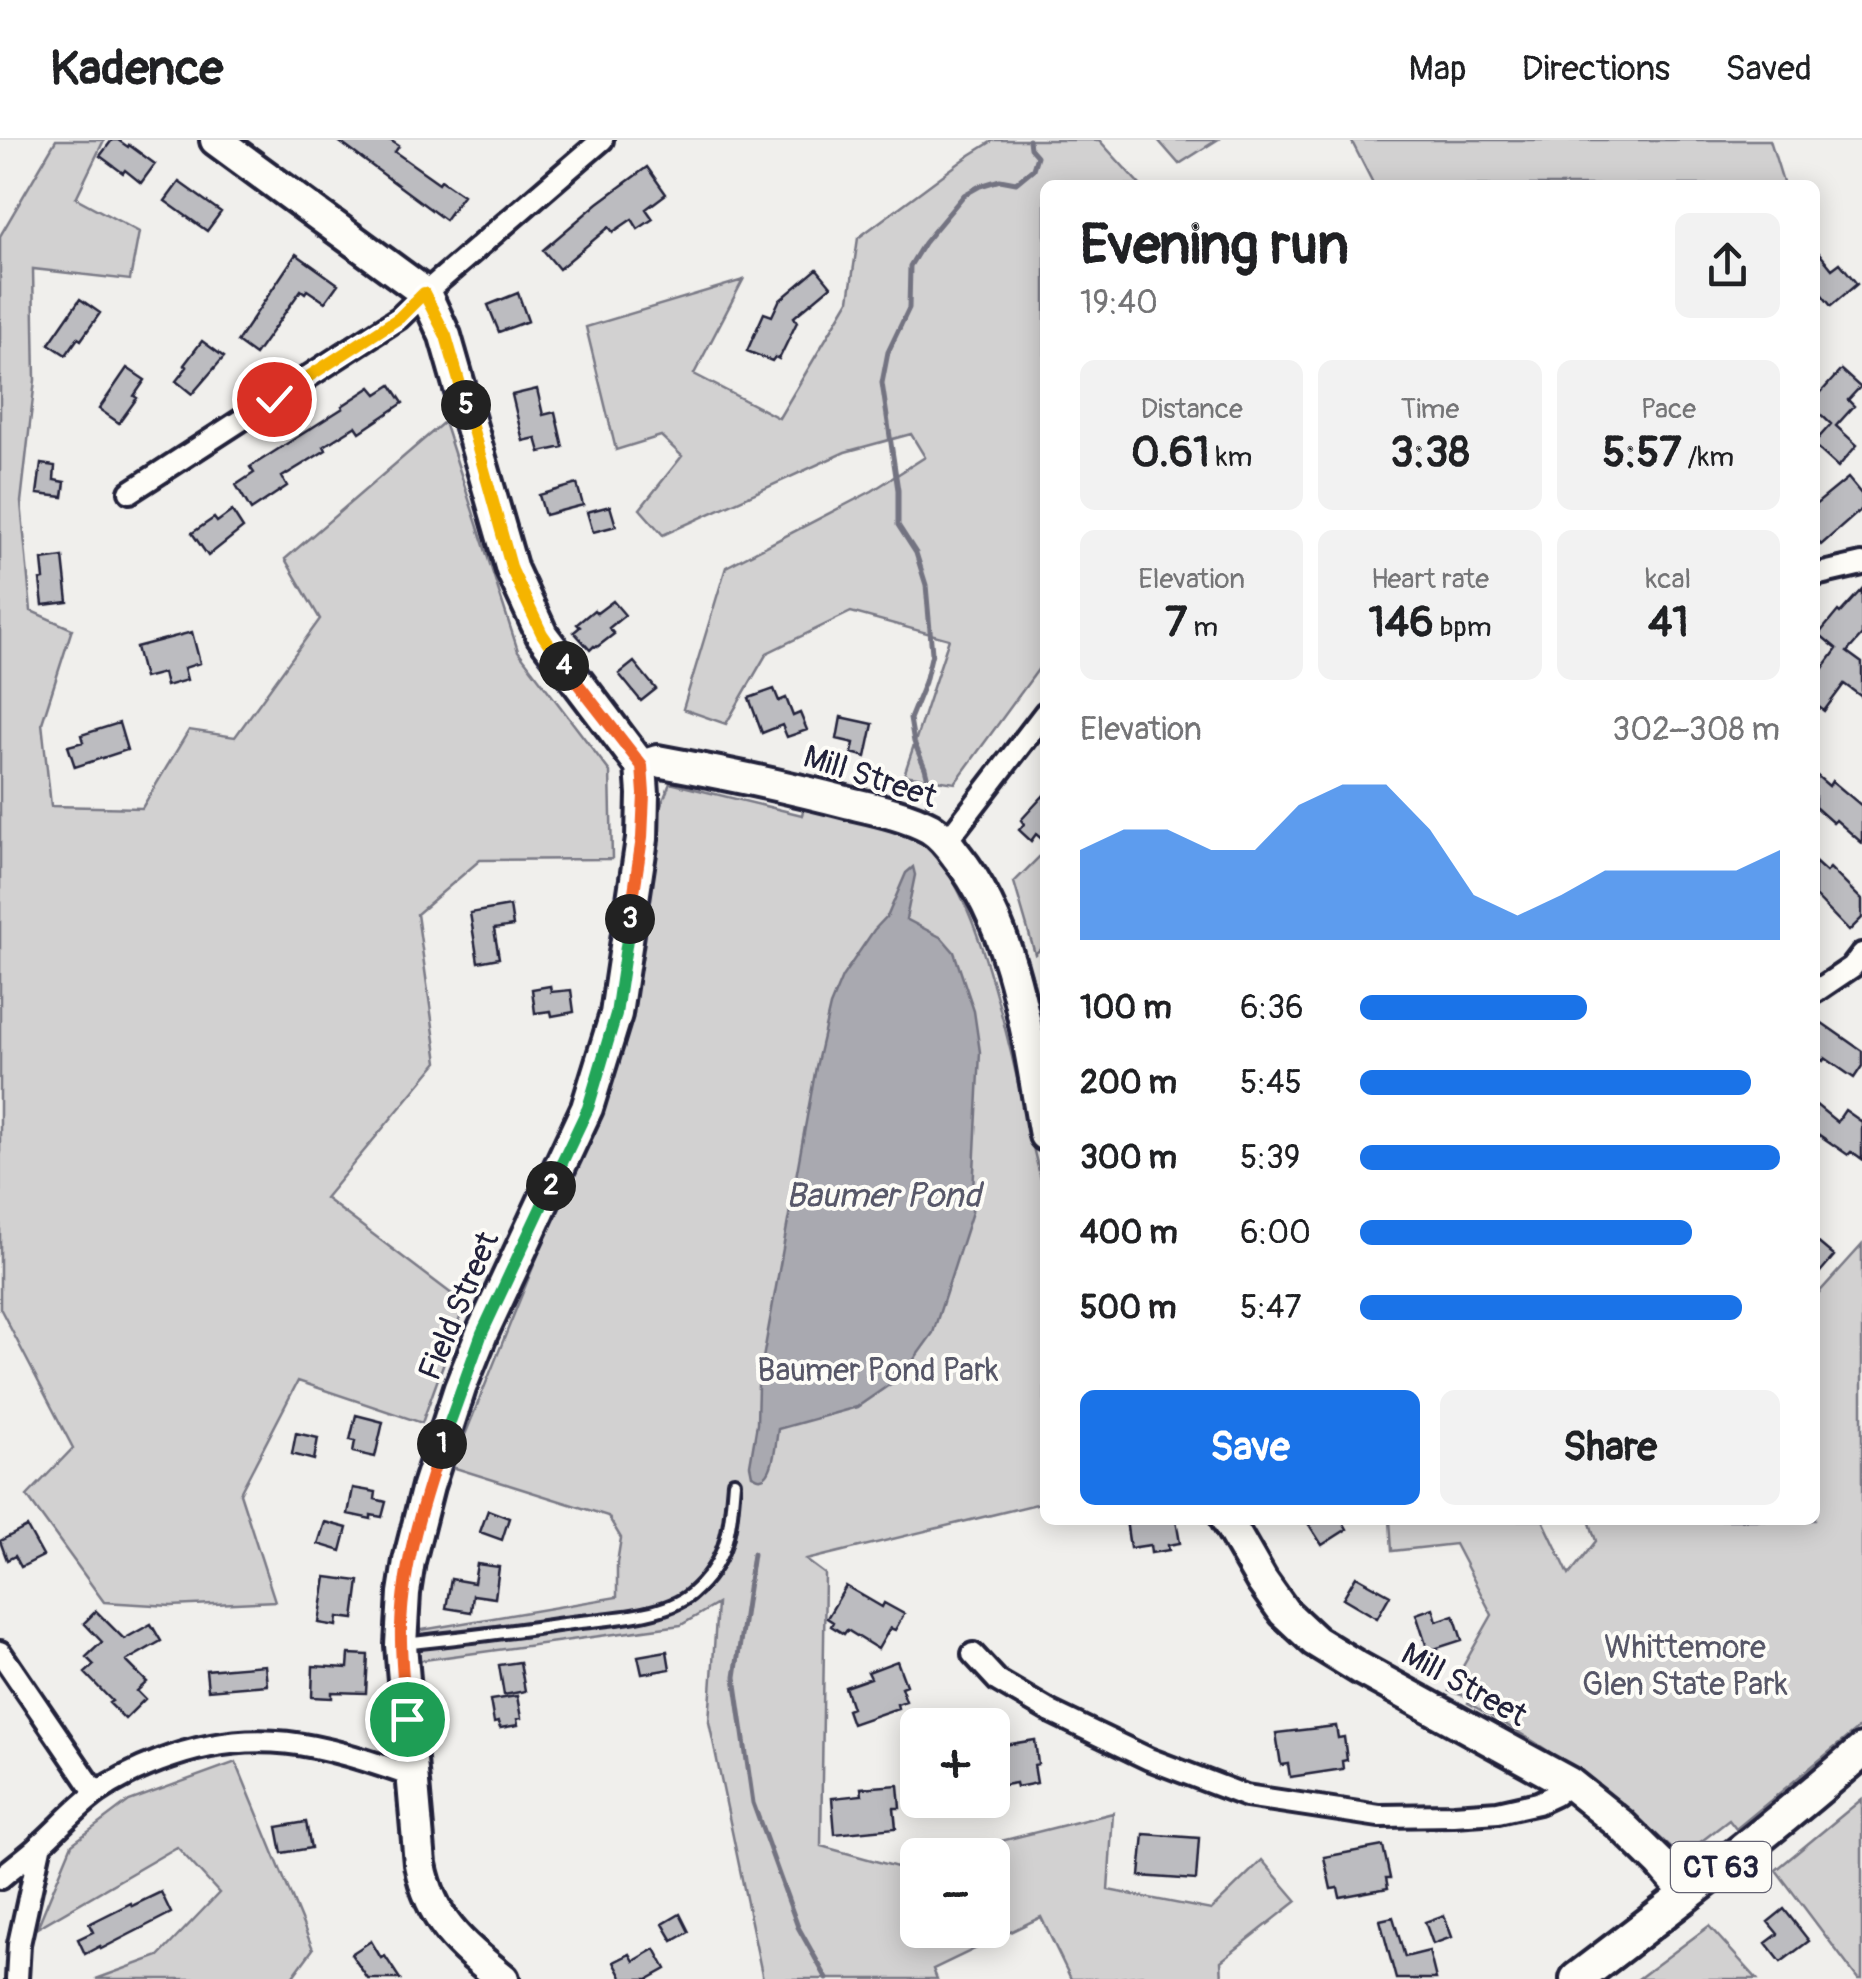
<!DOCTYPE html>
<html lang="en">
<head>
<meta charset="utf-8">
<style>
  :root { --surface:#fff; --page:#f2f2f2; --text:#202124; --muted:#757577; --line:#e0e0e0; --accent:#1a73e8 }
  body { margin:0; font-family:Pangolin,sans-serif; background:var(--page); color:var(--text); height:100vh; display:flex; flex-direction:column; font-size:38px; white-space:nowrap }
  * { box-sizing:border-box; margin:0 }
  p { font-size:32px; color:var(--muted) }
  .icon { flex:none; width:55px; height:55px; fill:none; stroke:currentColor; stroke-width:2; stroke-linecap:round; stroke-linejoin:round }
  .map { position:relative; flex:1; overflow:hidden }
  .panel { position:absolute; left:1040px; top:40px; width:780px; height:1345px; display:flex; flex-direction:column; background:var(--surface); border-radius:15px; box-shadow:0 5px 25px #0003 }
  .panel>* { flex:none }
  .controls { position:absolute; left:900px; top:1568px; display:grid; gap:20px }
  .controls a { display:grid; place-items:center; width:110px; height:110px; border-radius:15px; background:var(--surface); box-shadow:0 5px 25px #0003; font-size:50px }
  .pin { position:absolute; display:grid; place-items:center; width:85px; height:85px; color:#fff; margin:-42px; border:5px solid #fff; border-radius:50%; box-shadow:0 2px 10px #0007 }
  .km { position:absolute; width:50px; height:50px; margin:-25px; border-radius:50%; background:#222; color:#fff; font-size:28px; line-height:50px; text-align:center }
  .round { display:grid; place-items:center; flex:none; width:105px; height:105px; border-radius:15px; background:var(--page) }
  .head { display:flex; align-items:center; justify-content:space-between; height:170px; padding:0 40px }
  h1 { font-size:55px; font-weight:700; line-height:75px }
  .metrics { display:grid; grid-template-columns:repeat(3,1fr); gap:15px; height:170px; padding:10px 40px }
  .metrics div { display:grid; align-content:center; border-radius:15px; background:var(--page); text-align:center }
  .metrics b { font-size:42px; font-weight:700 }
  .metrics small { font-size:28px; font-weight:400 }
  .metrics p { font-size:28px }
  .chart { height:280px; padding:20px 40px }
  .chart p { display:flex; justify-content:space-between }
  .chart svg { width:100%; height:180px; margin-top:10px; fill:var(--accent); opacity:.7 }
  .button { display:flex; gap:20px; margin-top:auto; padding:20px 40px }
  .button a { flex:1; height:115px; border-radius:15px; background:var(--accent); color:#fff; font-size:40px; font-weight:700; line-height:115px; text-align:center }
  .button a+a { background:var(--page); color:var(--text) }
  ul { padding:0 40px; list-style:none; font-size:32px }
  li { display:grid; grid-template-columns:160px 120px 1fr; align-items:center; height:75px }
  li i { height:25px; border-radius:12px; background:var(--accent) }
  header { display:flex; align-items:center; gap:60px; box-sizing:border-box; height:140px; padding:0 50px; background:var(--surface); border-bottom:2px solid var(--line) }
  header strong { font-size:48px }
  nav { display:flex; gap:55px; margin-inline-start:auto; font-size:35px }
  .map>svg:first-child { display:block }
  .green { fill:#d2d1d1; stroke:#7a7a86; stroke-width:2.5 }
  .water { fill:#a9a9b0; stroke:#737381; stroke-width:2.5 }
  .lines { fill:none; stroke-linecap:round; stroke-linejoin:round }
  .stream { stroke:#737381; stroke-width:5 }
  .building { fill:#bcbcc0; stroke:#22223b; stroke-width:2.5 }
  .lane-casing { stroke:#22223b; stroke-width:18 }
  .street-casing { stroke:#22223b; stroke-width:28 }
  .secondary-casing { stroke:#22223b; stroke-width:38 }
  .primary-casing { stroke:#22223b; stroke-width:40 }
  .lane { stroke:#fdfcf7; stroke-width:10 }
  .street { stroke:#fdfcf7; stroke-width:20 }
  .secondary { stroke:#fdfcf7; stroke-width:30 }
  .primary { stroke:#fdfcf7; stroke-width:32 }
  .split-1-casing { stroke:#fff; stroke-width:20 }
  .split-2-casing { stroke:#fff; stroke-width:20 }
  .split-3-casing { stroke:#fff; stroke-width:20 }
  .split-4-casing { stroke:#fff; stroke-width:20 }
  .split-5-casing { stroke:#fff; stroke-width:20 }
  .split-6-casing { stroke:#fff; stroke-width:20 }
  .split-1 { stroke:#f0652b; stroke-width:12 }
  .split-2 { stroke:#22a559; stroke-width:12 }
  .split-3 { stroke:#22a559; stroke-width:12 }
  .split-4 { stroke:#f0652b; stroke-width:12 }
  .split-5 { stroke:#f5b400; stroke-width:12 }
  .split-6 { stroke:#f5b400; stroke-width:12 }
  .labels { text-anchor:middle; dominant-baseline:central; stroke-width:8; stroke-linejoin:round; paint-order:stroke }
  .shield { fill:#fdfcf7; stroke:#646373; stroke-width:2.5 }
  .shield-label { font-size:30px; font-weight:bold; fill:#22223b }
  .street-label { font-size:32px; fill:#22223b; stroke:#fdfcf7 }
  .park-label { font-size:32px; fill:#575768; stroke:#fdfcf7 }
  .water-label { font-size:35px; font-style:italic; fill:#58586a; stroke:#fdfcf7 }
</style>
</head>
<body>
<header>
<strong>Kadence</strong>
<nav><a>Map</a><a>Directions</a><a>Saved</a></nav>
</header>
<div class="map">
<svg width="1862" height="1839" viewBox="0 0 1862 1839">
  <rect width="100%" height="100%" fill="#f0efec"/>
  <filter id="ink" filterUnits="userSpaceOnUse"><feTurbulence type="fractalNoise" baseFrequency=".01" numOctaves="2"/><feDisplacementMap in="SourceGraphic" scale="20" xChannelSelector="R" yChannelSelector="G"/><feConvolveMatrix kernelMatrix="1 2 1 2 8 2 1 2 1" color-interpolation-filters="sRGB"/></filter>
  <g filter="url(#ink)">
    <path class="green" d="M56,0H104L76,58L139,92L130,140L33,129L35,240L21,362L31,471L72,489L42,583L51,666L142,668L189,590L235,597L320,479L285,419L444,282L518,511L610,632L612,719L480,720L417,774L438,922L325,1058L465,1164L422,1283L298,1241L240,1353L275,1461L171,1466L104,1462L27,1356L73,1308L0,1168V96Z
      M994,0H1099L1140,45H1045V520L955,643L904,635L949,499L851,472L767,513L726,584L683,569L726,427L872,351L925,317L911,294L845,312L663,395L640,369L682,316L661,296L616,310L586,187L743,140L694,234L779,278L849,160L858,98L970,15Z
      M1158,0H1217L1179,24Z
      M1351,0H1770L1784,45H1374Z
      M670,643L802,675L804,666C843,676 888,680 921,702C988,747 1020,973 1045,1053V1362L806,1420L825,1434L821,1706L897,1727L917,1722L918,1790H992V1715H945L1113,1673L1108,1750L1211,1770L1262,1720L1297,1761L1221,1821L1222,1839H1145L1143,1835L1113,1839H1071L1041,1777L933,1829L937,1839H763L709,1582L717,1464L681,1485L416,1521L410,1492L617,1457V1423L621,1398L608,1376L452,1327L623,905L660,668Z
      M1045,711V805L1035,814L1014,742Z
      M1862,1105V1585L1736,1689L1729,1680L1681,1717C1617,1656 1546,1605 1468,1563L1471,1558L1449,1551L1492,1475L1455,1404L1392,1411L1390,1380H1543L1569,1435L1596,1401L1589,1380H1815V1157Z
      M236,1622L313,1809L291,1839H96L159,1816L219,1753L177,1707L37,1788L72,1704L129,1661Z
      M1862,1659V1839H1858L1776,1730Z
      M1709,1786L1757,1839H1638Z"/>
    <path class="water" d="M913,727L915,735L906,779L942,798L954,812L974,871L980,912L972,1072L933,1193L902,1236L857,1267L778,1289C776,1300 774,1337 761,1338C758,1339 755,1336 752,1335L750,1325L757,1284L758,1246L816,927L830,866L842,837L874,790L888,775L906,733Z"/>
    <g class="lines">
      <path class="stream" d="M927,666L930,648L925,628L914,602L910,579L925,542L932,513L926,445L916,413L898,385V350L882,243L888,212L909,168L910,126L924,103L964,55L980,46L1000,40L1016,43L1033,29L1037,16L1030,8L1029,0
        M753,1414L735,1537L753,1663L798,1787L827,1839"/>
    </g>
    <path class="building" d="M112,0H118L128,7L129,5L155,24L141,43L125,30L123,33L100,16Z
      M337,0H390L399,6L395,12L439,43L441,40L463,55L445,80Z
      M647,27L666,54L646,69L653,79L638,89L632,79L613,92L609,87L559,129L543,110L598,63Z
      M179,42L221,72L207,91L165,61Z
      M1815,108L1832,129L1840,123L1857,144L1831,166L1815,146Z
      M296,114L338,144L325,162L307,150L305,153L301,150L255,215L237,202Z
      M817,129L831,146L794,177L797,182L779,219L775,217L772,221L747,211L764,173L772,176L779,161Z
      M518,153L528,181L499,192L488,165Z
      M80,159L100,173L81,200L78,198L66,215L49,204Z
      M202,201L224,217L192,254L176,241L187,227L184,225Z
      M127,228L145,240L134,256L137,258L119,283L99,269Z
      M1841,230L1860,247L1848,260L1854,266L1836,286L1857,305L1838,327L1815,306V302L1831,284L1815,269V259Z
      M391,245L403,263L360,292L356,286L324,306L326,310L282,337L287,346L251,370L236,345L254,333L250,327L343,268L342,266L371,247L377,254Z
      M537,249L543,275L555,272L563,307L540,312L536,298L523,301L512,255Z
      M41,324L55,326L54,340L65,342L63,357L37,354Z
      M1848,338L1862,355V369L1821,405L1815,397V365Z
      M577,344L583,365L545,375L539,355Z
      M610,366L616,386L593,392L587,372Z
      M232,371L243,388L208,416L192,393L214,378L217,382Z
      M63,417L68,462L43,465L40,440L44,439L42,420Z
      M1862,449V495L1847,512L1862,523V557L1844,544L1824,571L1815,564V539L1837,509L1819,494L1838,471L1840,473Z
      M613,461L625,475L609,488L614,494L597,507L594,506L590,510L574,492L580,487L577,484L594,470L597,473Z
      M192,492L200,523L184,528L187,540L166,546L163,533L144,538L136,507Z
      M634,522L656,549L641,561L619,534Z
      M774,549L779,561L786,558L793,576L800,573L807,590L787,597L782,585L762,593L749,558Z
      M841,577L873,584L866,617L852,613L854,603L837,599Z
      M119,583L127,610L75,627L68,606L83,602L81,595Z
      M1815,634L1829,646L1832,641L1862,666V703L1836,680L1833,683L1815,667Z
      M1045,654V702L1036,694L1031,701L1019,690L1024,684L1021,680Z
      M1815,722L1826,732L1830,728L1862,760V778L1849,791L1815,756Z
      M510,766L513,786L494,789L499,818L478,822L470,773Z
      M550,846L551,852L571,850L574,872L552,876L551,871L535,873L532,849Z
      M1815,878L1862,911V926L1854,938L1825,918L1823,921L1815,915Z
      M1815,964L1837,982L1845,970L1862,982V1020L1851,1012L1848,1015L1815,992Z
      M1815,1100L1834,1116L1815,1138Z
      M356,1275L383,1282L375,1317L353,1312L355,1301L350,1300Z
      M296,1293L318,1298L314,1320L292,1314Z
      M353,1348L376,1352L375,1359L386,1362L382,1377L371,1375V1379L348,1374Z
      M488,1370L509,1378L502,1400L480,1392Z
      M1126,1380H1176L1180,1403L1168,1405L1169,1410L1151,1413L1150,1405L1130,1408Z
      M1306,1380H1342L1347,1389L1322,1405Z
      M325,1382L347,1388L341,1411L318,1404Z
      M27,1387L43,1416L21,1427L15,1416L7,1420L0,1401Z
      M477,1424L499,1427L495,1458L473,1455L471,1472L446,1468L451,1439L474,1443Z
      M1356,1436L1390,1455L1377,1478L1343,1458Z
      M326,1437L359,1441L354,1479L338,1477L337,1486L319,1483Z
      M846,1446L882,1467L884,1463L904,1474L895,1490L890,1488L878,1509L847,1490L844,1494L831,1486L833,1482L827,1478Z
      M1433,1468L1437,1481L1454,1475L1462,1500L1428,1511L1416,1474Z
      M96,1471L124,1499L151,1484L161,1501L126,1521L147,1542L137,1551L145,1559L125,1579L109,1563L112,1561L85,1533L94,1525L86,1517L102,1502L84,1483Z
      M667,1511L670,1529L642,1534L638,1516Z
      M349,1514L368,1515L366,1553L332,1552V1558L312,1557L313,1526L348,1528Z
      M897,1521L906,1545L901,1547L906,1561L897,1564L898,1568L852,1584L847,1570L852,1568L845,1547L871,1538L868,1532Z
      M520,1522L525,1551L504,1555L499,1525Z
      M265,1525L267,1545L208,1550L206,1530Z
      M517,1556L521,1578L517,1579L518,1585L500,1588L498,1582L494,1583L490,1560Z
      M1336,1586L1338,1598L1344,1597L1347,1620L1342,1621L1343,1629L1290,1637L1288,1624L1281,1625L1276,1593Z
      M1035,1600L1038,1624L1034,1625L1037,1643L1017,1647L1016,1643L992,1647V1607Z
      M898,1645L900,1668H894L896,1688L835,1694L832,1658L862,1655L861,1648Z
      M306,1682L311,1708L282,1713L277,1687Z
      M1144,1694L1199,1698L1196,1740L1140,1736Z
      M1383,1706L1390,1738H1386L1388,1748L1340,1757L1338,1748L1331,1749L1324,1717Z
      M161,1752L171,1773L101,1809L100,1806L85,1814L78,1799L93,1792L89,1784L131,1763L132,1766Z
      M1784,1769L1809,1801L1781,1822L1766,1803L1778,1794L1768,1782Z
      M680,1774L689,1792L673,1801L663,1784Z
      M1444,1775L1452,1797L1433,1804L1425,1782Z
      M1393,1777L1405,1817L1429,1811L1436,1839H1396L1380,1780Z
      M371,1801L381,1818L385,1816L400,1839H368L351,1814Z
      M655,1809L666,1829L648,1839H623L614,1822L630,1814L634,1821Z"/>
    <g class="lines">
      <defs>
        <path id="lane" d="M403,1504C457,1498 510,1492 564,1484C600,1479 663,1478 691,1454C729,1421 730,1388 734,1342"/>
        <path id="street" d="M130,352L399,178L425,153L602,0
          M1815,435L1862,424
          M946,702L1045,573
          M1815,852L1852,827L1862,814
          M0,1512L96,1653
          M973,1514L998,1541L1051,1572L1149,1619L1246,1656L1379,1676L1454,1675L1498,1672L1538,1663L1555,1655L1569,1643
          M0,1738C14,1726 28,1716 41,1704C60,1687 77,1667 98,1652C117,1639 138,1629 159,1621C254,1584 320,1604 412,1636
          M17,1839L19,1804L41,1703"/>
        <path id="secondary" d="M216,0L425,153L445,196L512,430L542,495L641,626L643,654L642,699L616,874L587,968L482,1193L460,1248L428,1346L409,1421L404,1453L401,1505L420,1724C431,1781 460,1804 503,1839
          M641,626L657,621C722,633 786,646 850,663C876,669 906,675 930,688C941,695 949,705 956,715C1017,790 1028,903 1045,995
          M1227,1380L1262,1441L1284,1472L1315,1501L1359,1528L1569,1643L1620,1684L1660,1723L1687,1754"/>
        <path id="primary" d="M1577,1839C1674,1765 1770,1691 1862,1611"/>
      </defs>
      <use href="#lane" class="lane-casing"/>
      <use href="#street" class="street-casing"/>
      <use href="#secondary" class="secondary-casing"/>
      <use href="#primary" class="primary-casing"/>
      <use href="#lane" class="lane"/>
      <use href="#street" class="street"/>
      <use href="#secondary" class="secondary"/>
      <use href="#primary" class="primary"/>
    </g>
  </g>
  <g class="lines" filter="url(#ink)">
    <defs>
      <path id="split-1" d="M407,1579C404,1548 400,1517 401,1486C403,1424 423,1362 442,1304"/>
      <path id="split-2" d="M442,1304L482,1193L551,1046"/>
      <path id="split-3" d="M551,1046L588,968L616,874L630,779"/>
      <path id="split-4" d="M564,526L642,626L644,654L642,698L630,779"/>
      <path id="split-5" d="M466,265L512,430L542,494L564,526"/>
      <path id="split-6" d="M274,259L399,178L424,153L446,196L466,265"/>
    </defs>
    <use href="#split-1" class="split-1-casing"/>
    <use href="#split-2" class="split-2-casing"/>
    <use href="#split-3" class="split-3-casing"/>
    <use href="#split-4" class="split-4-casing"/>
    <use href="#split-5" class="split-5-casing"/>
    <use href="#split-6" class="split-6-casing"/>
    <use href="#split-1" class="split-1"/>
    <use href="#split-2" class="split-2"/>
    <use href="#split-3" class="split-3"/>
    <use href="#split-4" class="split-4"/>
    <use href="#split-5" class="split-5"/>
    <use href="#split-6" class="split-6"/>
  </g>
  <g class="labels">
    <rect class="shield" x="1671" y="1702" width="100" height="50" rx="8"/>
    <g class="shield-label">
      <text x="1721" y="1727">CT 63</text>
    </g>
    <g class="street-label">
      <text transform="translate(870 637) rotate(18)">Mill Street</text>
      <text transform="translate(459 1166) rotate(-67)">Field Street</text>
      <text transform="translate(1464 1545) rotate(29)">Mill Street</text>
    </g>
    <g class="park-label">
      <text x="878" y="1231">Baumer Pond Park</text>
      <text x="1685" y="1508">Whittemore<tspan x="1685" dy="37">Glen State Park</tspan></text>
    </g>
    <g class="water-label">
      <text x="883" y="1056">Baumer Pond</text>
    </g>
  </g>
</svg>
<div class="controls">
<a>+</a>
<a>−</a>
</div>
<div class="pin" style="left:407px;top:1579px;background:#1e9e55"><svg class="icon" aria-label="arrive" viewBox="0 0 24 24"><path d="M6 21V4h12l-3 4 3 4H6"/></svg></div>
<div class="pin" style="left:274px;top:259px;background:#d93025"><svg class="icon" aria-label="check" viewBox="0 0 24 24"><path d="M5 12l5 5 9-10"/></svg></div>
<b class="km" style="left:442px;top:1304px">1</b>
<b class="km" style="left:551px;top:1046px">2</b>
<b class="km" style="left:630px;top:779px">3</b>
<b class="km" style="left:564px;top:526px">4</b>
<b class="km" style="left:466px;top:265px">5</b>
<section class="panel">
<div class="head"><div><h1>Evening run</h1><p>19:40</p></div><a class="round"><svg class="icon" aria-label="share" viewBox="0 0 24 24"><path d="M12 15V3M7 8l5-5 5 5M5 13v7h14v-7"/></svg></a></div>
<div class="metrics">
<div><p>Distance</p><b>0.61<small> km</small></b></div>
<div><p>Time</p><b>3:38</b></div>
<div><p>Pace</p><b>5:57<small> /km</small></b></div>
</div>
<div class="metrics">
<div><p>Elevation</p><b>7<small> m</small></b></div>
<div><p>Heart rate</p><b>146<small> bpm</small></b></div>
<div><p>kcal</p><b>41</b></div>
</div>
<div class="chart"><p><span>Elevation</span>302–308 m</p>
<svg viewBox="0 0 160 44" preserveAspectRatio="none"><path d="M0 44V22L10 17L20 17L30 22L40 22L50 11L60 6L70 6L80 17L90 33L100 38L110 33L120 27L130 27L140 27L150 27L160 22V44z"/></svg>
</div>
<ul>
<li><b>100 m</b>6:36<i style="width:54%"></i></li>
<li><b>200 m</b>5:45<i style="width:93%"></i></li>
<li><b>300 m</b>5:39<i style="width:100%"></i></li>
<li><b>400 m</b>6:00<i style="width:79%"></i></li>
<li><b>500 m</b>5:47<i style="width:91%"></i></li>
</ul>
<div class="button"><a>Save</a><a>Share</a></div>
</section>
</div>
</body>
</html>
